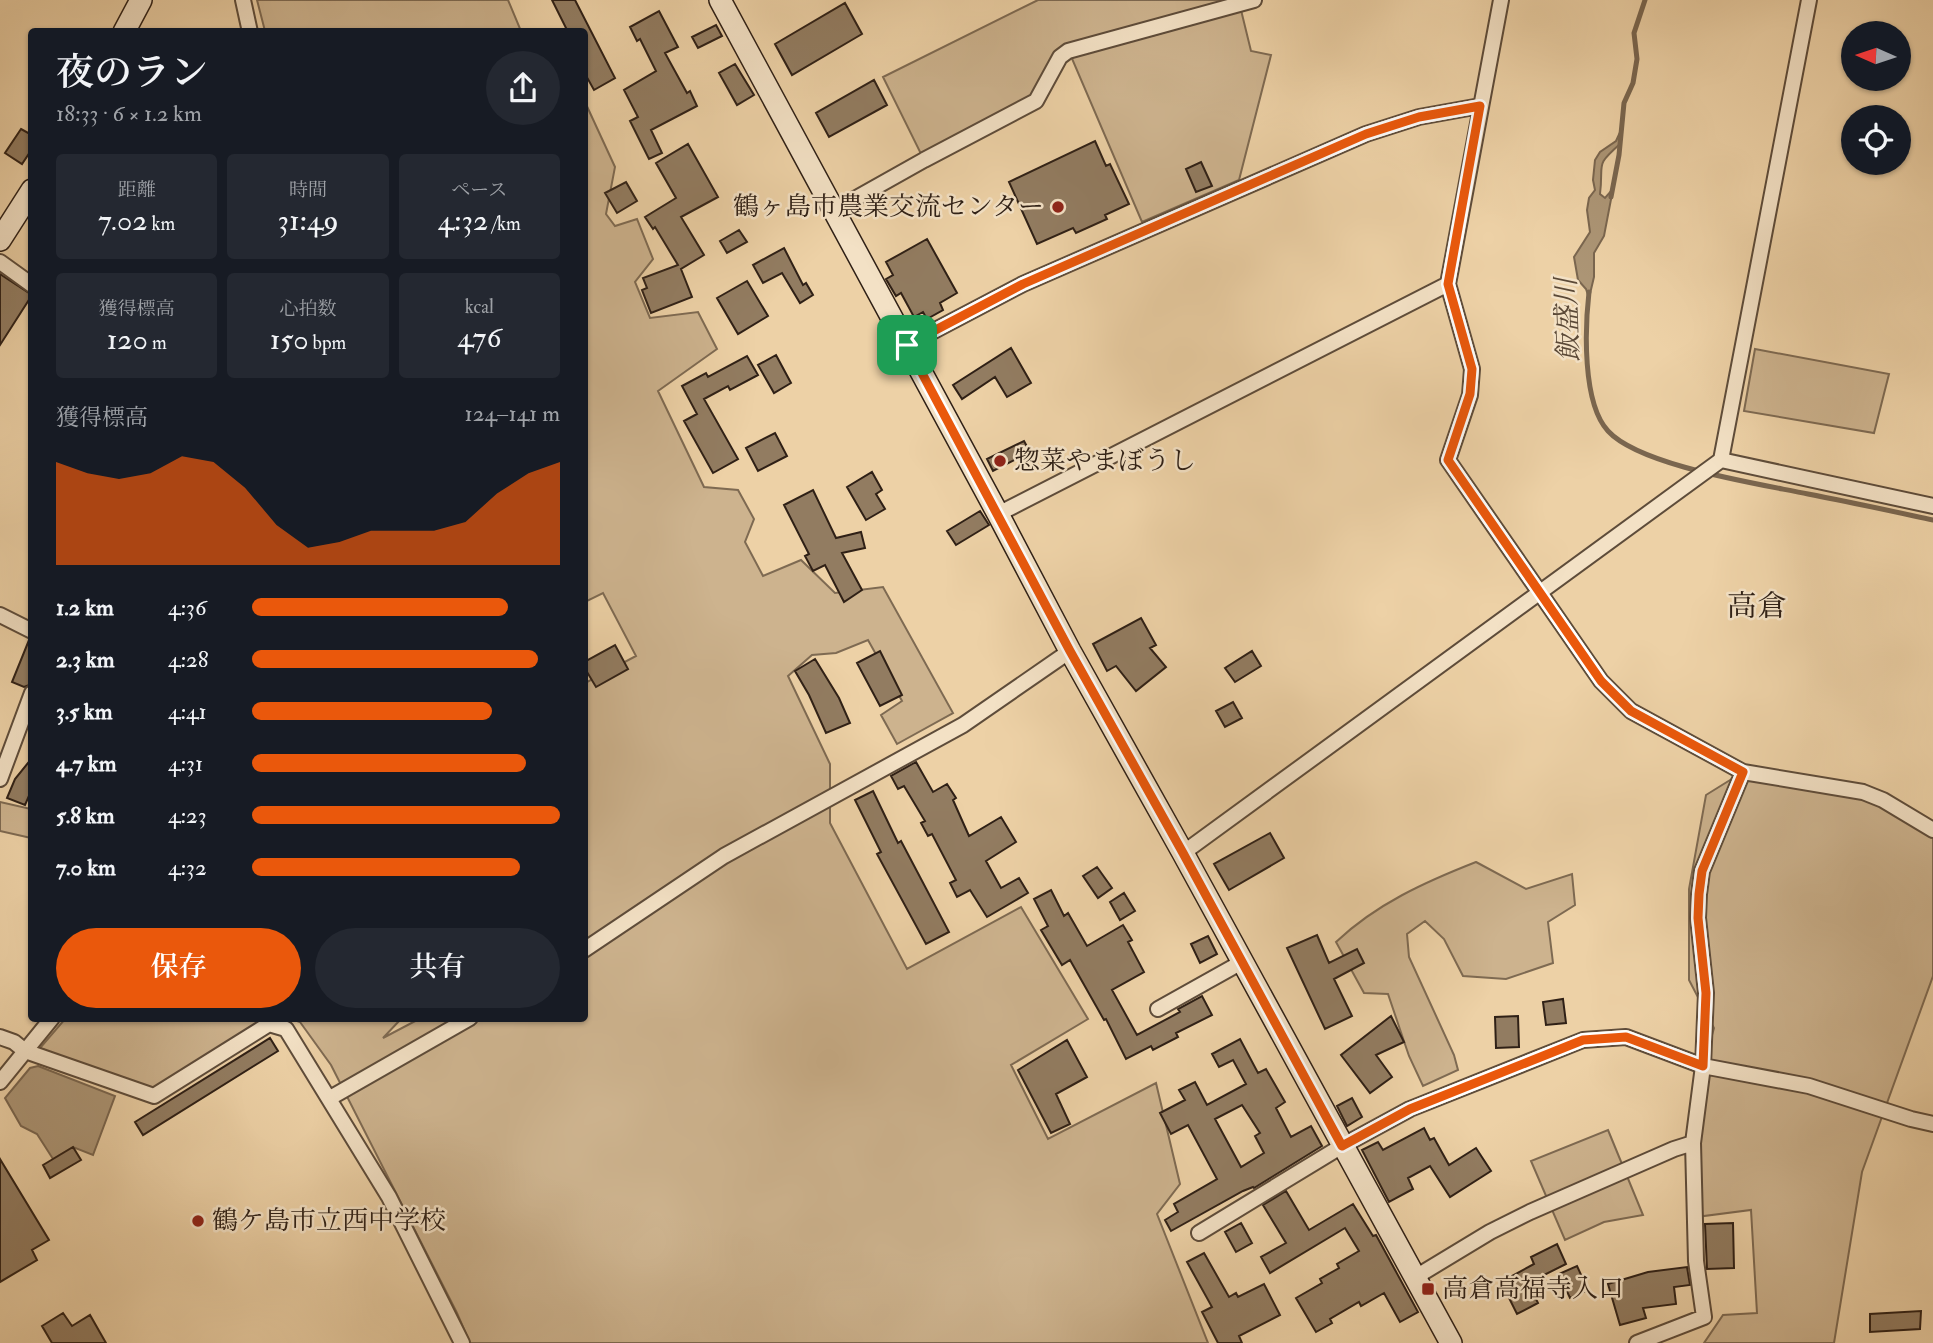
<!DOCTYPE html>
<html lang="ja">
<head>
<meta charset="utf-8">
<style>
  :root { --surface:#171b24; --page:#242831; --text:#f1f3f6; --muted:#9ea1a6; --accent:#ea580c }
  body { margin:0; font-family:"IM FELL Double Pica","Noto Serif JP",serif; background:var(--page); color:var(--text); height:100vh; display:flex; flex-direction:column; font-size:26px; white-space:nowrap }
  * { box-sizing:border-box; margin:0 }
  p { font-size:23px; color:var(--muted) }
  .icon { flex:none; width:38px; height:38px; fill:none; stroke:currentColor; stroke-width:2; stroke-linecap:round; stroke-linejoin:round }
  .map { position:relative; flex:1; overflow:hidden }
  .side { position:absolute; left:28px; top:28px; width:560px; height:994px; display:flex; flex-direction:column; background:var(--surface); border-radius:7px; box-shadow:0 2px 5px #0004 }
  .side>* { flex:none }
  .needle { width:46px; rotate:273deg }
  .fabs { position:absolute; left:1841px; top:21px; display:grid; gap:14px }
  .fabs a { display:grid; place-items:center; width:70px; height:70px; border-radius:50%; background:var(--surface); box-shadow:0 2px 5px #0004; font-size:35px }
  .pin { position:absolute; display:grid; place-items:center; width:60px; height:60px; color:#fff; margin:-30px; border-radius:14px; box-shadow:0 4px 10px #0006 }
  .round { display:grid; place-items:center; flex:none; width:74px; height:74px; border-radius:37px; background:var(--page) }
  .headline { display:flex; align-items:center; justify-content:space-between; height:119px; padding:0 28px }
  h1 { font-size:38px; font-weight:600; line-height:52px }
  .figures { display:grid; grid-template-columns:repeat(3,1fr); gap:10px; height:119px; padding:7px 28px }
  .figures div { display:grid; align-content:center; border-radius:7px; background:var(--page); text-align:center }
  .figures b { font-size:30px; font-weight:600 }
  .figures small { font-size:19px; font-weight:400 }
  .figures p { font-size:19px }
  .chart { height:196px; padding:14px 28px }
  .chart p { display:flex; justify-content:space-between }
  .chart svg { width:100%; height:126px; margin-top:7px; fill:var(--accent); opacity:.7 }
  .cta { display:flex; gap:14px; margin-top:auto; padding:14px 28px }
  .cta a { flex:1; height:80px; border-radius:42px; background:var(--accent); color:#fff; font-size:28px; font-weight:600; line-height:80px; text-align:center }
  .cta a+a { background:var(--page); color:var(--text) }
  ul { padding:0 28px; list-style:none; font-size:23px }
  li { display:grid; grid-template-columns:112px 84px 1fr; align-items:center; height:52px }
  li i { height:18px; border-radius:9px; background:var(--accent) }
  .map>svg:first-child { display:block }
  .green { fill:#cdb38e; stroke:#7e6a52; stroke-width:2 }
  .water { fill:#ac9575; stroke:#7a664f; stroke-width:2 }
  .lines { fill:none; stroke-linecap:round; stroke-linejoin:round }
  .stream { stroke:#7a664f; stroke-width:5 }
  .building { fill:#927c61; stroke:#2f2016; stroke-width:2; fill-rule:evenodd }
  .street-casing { stroke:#5e4c3a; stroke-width:18 }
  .secondary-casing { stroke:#2f2016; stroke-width:24 }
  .street { stroke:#f3e1c5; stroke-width:14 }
  .secondary { stroke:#f3e1c5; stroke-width:21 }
  .route-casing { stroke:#fff; stroke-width:14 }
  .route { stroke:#ea580c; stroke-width:9 }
  .poi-dot { fill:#8f2418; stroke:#f3e1c5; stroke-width:2.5 }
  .labels { text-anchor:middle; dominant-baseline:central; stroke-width:5; stroke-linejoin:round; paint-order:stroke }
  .poi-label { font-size:26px; fill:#2f2016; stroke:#f3e1c5; text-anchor:start }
  .water-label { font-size:28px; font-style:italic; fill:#5b4937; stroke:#f3e1c5 }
  .quarter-label { font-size:30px; fill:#2f2016; stroke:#f3e1c5 }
</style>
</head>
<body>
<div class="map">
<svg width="1933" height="1343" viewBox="0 0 1933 1343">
  <rect width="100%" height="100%" fill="#edd1a6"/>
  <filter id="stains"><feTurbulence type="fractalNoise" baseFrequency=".00286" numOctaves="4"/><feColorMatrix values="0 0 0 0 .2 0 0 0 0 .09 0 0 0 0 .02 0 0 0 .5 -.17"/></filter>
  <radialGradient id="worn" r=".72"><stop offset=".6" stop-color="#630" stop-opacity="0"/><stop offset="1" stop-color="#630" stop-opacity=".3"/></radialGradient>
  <path class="green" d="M257,0H508L521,31H265Z
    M1038,0H1254L1068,51L1036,101L924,160L883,77Z
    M1241,10L1251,51L1271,55L1239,180L1142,222L1070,54L1155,35Z
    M585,102L615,167L606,214L615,226L637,219L653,259L635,282L650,318L698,312L717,349L658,391L704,487L738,490L754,519L745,542L763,576L801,560L835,593L883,587L953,713L897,744L881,715L902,701L868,640L836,653L812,655L788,676L830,764V823L907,969L1021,907L1088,1019L1011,1065L1048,1139L1156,1083L1180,1184L1157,1214L1208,1343H470L457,1313L331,1065L300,1022L291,1019H401L383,1038L419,1019L584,1018L585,683L636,656L603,593L585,602Z
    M1755,349L1889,374L1874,433L1744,411Z
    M1743,772L1863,792L1933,830V976L1862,1172L1834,1343H1704L1723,1315L1757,1313L1751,1210L1696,1217L1703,1066L1714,1028L1689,980V889L1706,795Z
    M0,802L31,809V838L0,831Z
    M1476,862L1526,889L1572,874L1575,905L1548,922L1553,963L1506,979L1463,976L1444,939L1425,921L1407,934L1409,957L1454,1055L1458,1070L1423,1086L1409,1056L1388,994L1364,993L1336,942C1376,904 1425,882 1476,862Z
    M65,1019H263L154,1096L40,1048Z
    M1608,1130L1643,1215L1604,1222L1565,1240L1531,1161Z"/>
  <path class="water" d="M1622,128L1620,144C1594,167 1604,162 1600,194L1605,198L1613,189L1604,236L1594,253V277L1589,298L1586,289L1578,280L1574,257L1590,232L1587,210L1589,198L1595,190L1593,180L1595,160L1600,152L1616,141Z
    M38,1066L115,1096L93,1155L73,1147L53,1159L37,1134L21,1126L5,1098L30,1068Z"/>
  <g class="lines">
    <path class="stream" d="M1611,197L1619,155L1624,103L1633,83L1637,59L1634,33L1645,0
      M1589,292C1585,327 1582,403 1608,431C1640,466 1760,484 1808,494C1850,502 1891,511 1933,520"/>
  </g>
  <path class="building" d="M552,0H575L615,78L594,90L584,72V32H568Z
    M845,3L862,34L792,75L775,44Z
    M659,11L678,47L665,53L687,93L690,91L697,106L651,130L662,153L649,159L630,121L638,117L624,90L656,71L640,39L637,41L630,27Z
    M716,25L722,36L698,48L692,37Z
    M735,64L754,95L737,105L719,73Z
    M874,80L887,105L829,137L816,113Z
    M21,129L32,135V149L22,164L5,153Z
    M1095,141L1106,166L1110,164L1129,204L1105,215L1107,219L1076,233L1073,228L1037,244L1009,182Z
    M688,144L718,197L681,217L704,255L681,269L692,297L651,313L642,290L647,288L643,278L678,265L655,227L653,229L645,217L676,198L656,163Z
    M1201,162L1212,186L1196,192L1186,169Z
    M626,182L637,201L617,213L605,193Z
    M739,230L747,242L727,253L720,241Z
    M927,239L957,293L940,303L943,310L927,319L923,312L914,317L901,293L896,296L886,279L893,275L886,262Z
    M784,248L803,285L806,283L813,295L800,303L782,273L763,283L753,265Z
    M0,274L32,295L0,345Z
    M747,281L768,316L738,334L717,298Z
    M1011,348L1031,383L1007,397L995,377L962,399L953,385Z
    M776,355L791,383L774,393L758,365Z
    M747,356L758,375L730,390L728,386L704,399L738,459L713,473L684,421L697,414L682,386L706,373L708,377Z
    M775,433L787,456L758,471L746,448Z
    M1024,441L1030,452L993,471L987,459Z
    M872,472L882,490L876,494L885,509L866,520L847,487Z
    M813,490L836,538L861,532L865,548L842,553L862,590L844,602L825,565L813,571L805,556L809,554L784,505Z
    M980,511L989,525L956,545L947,531Z
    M1141,618L1156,645L1150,648L1166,667L1136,691L1116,666L1107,671L1093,644Z
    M29,640H32V684L24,687L12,682Z
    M615,645L628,669L596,687L584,667V662Z
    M880,651L902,695L880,706L857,663Z
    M1252,651L1261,666L1235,682L1225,668Z
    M815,659L839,698L850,723L826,733L809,695L795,671Z
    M1233,702L1242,718L1225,727L1216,711Z
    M32,758V789L25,805L7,798L15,779Z
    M916,762L933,792L947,784L956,798L953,800L969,836L1001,817L1016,842L986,861L1001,888L1019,878L1028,893L987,917L970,890L957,897L950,883L956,880L932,834L928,836L921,823L925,821L904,786L898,789L891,776Z
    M873,791L898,843L901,841L949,932L926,944L877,854L881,852L855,800Z
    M1270,833L1284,858L1229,890L1214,864Z
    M1097,867L1112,888L1098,898L1083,876Z
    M1051,890L1064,916L1068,913L1087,946L1123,925L1132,940L1128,942L1144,972L1112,990L1137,1035L1180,1012L1178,1009L1202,996L1212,1015L1176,1033L1178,1037L1153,1050L1151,1046L1126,1059L1106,1019L1104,1020L1070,960L1062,965L1041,930L1048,926L1034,899Z
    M1124,893L1135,911L1120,920L1110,902Z
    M1317,935L1329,963L1357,949L1364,963L1334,979L1352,1016L1325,1029L1287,948Z
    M1208,936L1217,954L1200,963L1191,944Z
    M1563,999L1566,1023L1546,1025L1543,1002Z
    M1391,1016L1404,1042L1376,1055L1392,1077L1370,1093L1341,1055Z
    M1518,1016L1519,1047L1496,1048L1495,1017Z
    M270,1038L278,1051L143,1135L135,1122Z
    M1240,1039L1258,1073L1266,1069L1285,1102L1276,1108L1291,1137L1311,1126L1322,1146L1254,1188L1253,1187L1243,1191L1171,1231L1165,1220L1178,1212L1174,1204L1217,1179L1188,1125L1171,1134L1160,1113L1185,1100L1179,1090L1195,1082L1207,1105L1246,1084L1233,1060L1219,1067L1212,1054ZM1242,1105L1260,1133L1255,1136L1264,1153L1241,1167L1215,1119Z
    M1067,1040L1087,1077L1056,1094L1070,1124L1051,1133L1018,1070Z
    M1352,1098L1362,1117L1347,1126L1337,1106Z
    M1424,1128L1430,1140L1434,1138L1449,1165L1476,1148L1491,1171L1450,1197L1430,1166L1408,1178L1413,1189L1389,1202L1362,1150L1378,1142L1383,1150Z
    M73,1147L81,1160L50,1178L43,1165Z
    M0,1159L49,1240L32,1250L37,1260L0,1282Z
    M1286,1191L1309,1230L1353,1204L1373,1236L1376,1235L1418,1312L1400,1322L1384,1293L1361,1306L1359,1302L1330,1319L1332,1323L1316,1332L1296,1298L1322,1283L1320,1279L1339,1268L1337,1264L1359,1251L1345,1228L1270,1273L1261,1257L1286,1243L1263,1205Z
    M1241,1223L1252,1243L1236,1252L1225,1232Z
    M1733,1223L1734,1268L1707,1269L1705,1224Z
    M1557,1244L1566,1264L1528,1283L1538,1303L1517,1314L1501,1282L1534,1264L1531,1257Z
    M1204,1253L1229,1297L1236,1293L1238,1297L1264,1284L1280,1315L1239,1336L1242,1343H1218L1202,1312L1212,1307L1187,1262Z
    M1577,1266L1588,1290L1570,1298L1559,1274Z
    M1687,1267L1690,1285L1674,1287L1676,1304L1643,1308L1646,1318L1620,1325L1608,1284L1648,1272Z
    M1921,1311L1920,1329L1870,1332V1314Z
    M63,1313L72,1326L90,1315L106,1343H52L42,1326Z"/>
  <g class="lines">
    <defs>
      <path id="street" d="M243,0L250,32
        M1501,0L1448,284L1472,369L1470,395L1448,460L1601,681L1631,711L1743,772L1863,792L1883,800L1933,830
        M835,210L924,160L1036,101L1060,57L1068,51L1254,0
        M0,262L32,285
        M907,345L1023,284L1366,134L1419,117L1480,106
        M1721,460L1933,506
        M998,514L1448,284
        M0,615L32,631
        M0,779L32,693
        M1183,853L1721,460L1809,0
        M584,950L724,856L963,725L1070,651
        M1158,1009L1242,962
        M0,1037L14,1042L25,1051L154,1096L269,1024L286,1029L389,1197L462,1343
        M0,1082L52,1018
        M330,1098L470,1018
        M1199,1233L1342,1146L1410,1109L1583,1040L1626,1037L1703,1066L1809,1086L1911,1119L1933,1124
        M1414,1278L1490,1232L1530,1212L1674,1149L1693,1143
        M1637,1343L1704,1317L1696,1261L1693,1143L1703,1066L1706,993L1698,918L1699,894L1702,871L1743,772"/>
      <path id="secondary" d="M720,0L998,514L1070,651L1183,853L1451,1343
        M124,32L141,0
        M0,240L32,190"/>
    </defs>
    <use href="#street" class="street-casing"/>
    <use href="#secondary" class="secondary-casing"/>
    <use href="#street" class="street"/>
    <use href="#secondary" class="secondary"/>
  </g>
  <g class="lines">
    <defs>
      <path id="route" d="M1480,106L1448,284L1472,369L1470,394L1448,460L1601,681L1631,711L1743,772L1702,871L1699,894L1698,918L1706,993L1703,1066L1626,1037L1583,1040L1410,1109L1342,1146L1183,853L1070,651L907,345L1023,284L1366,134L1419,117Z"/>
    </defs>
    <use href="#route" class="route-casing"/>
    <use href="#route" class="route"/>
  </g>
  <g class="poi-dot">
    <circle cx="1058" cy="207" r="7"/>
    <circle cx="1000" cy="461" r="7"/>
    <circle cx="198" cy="1221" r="7"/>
    <rect x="1421" y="1282" width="14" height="14" rx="3.5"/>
  </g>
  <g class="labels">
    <g class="poi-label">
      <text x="1044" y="207" text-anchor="end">鶴ヶ島市農業交流センター</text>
      <text x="1014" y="461">惣菜やまぼうし</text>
      <text x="212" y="1221">鶴ケ島市立西中学校</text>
      <text x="1442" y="1289">高倉高福寺入口</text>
    </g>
    <g class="water-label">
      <text transform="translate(1568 320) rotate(-92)">飯盛川</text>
    </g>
    <g class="quarter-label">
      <text x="1757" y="606">高倉</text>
    </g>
  </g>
  <rect width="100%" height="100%" filter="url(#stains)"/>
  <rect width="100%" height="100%" fill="url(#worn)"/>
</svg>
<div class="fabs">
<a><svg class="needle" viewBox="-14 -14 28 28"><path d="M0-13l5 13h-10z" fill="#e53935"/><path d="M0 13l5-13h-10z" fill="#9ea1a6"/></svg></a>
<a><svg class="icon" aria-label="locate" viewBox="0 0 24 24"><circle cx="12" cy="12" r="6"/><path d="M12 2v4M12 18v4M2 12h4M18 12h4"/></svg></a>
</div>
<div class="pin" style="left:907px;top:345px;background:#1e9e55"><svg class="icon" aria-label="arrive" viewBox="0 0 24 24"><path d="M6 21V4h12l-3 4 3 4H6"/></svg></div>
<section class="side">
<div class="headline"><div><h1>夜のラン</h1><p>18:33 · 6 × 1.2 km</p></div><a class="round"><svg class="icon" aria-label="share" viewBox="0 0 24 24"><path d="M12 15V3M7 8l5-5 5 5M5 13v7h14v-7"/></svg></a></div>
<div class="figures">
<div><p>距離</p><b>7.02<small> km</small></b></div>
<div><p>時間</p><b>31:49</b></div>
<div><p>ペース</p><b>4:32<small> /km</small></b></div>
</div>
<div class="figures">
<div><p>獲得標高</p><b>120<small> m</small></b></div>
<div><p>心拍数</p><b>150<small> bpm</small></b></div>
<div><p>kcal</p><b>476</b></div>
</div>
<div class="chart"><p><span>獲得標高</span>124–141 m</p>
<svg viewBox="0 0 160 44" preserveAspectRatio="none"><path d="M0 44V8L10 12L20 14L30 12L40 6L50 8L60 17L70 30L80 38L90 36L100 32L110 32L120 32L130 29L140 19L150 12L160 8V44z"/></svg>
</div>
<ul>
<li><b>1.2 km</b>4:36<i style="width:83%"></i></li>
<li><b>2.3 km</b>4:28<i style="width:93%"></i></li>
<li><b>3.5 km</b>4:41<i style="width:78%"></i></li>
<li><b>4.7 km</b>4:31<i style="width:89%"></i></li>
<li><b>5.8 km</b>4:23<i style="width:100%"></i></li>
<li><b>7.0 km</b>4:32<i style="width:87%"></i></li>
</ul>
<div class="cta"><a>保存</a><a>共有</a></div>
</section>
</div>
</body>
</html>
